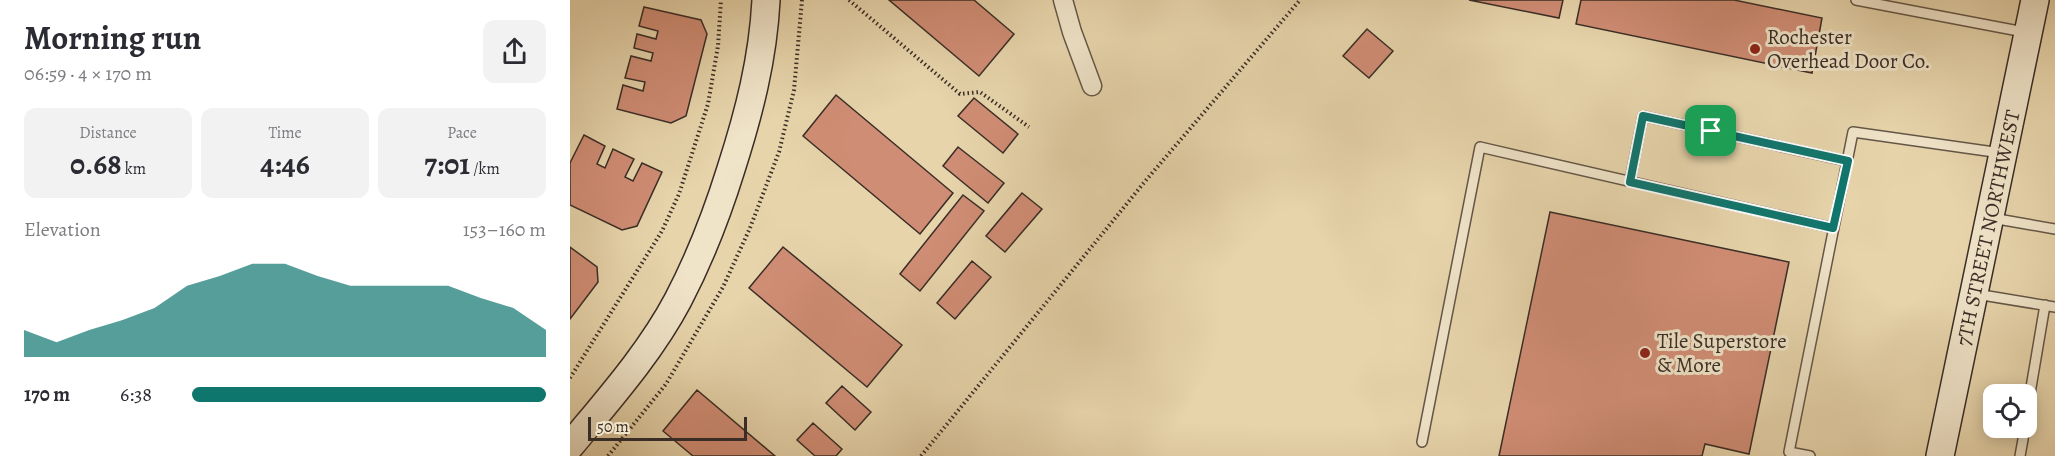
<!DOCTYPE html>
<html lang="en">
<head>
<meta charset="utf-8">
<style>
  :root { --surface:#fff; --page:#f2f2f3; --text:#2b2b33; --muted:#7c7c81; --accent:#0f766e }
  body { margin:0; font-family:Alegreya,serif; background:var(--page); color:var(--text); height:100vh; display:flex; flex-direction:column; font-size:22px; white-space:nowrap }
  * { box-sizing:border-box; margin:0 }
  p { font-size:20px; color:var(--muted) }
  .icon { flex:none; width:33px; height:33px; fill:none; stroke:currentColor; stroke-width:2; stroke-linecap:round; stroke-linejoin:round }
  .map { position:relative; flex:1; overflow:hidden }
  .panel { display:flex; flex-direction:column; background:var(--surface); width:570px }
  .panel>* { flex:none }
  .controls { position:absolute; left:1413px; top:384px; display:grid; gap:12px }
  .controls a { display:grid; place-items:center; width:54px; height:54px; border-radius:12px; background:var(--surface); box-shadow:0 3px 15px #0003; font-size:30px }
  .scale { position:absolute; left:18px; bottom:15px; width:159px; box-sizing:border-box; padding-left:6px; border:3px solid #392d26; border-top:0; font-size:16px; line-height:21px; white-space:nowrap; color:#392d26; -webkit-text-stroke:4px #efe3c8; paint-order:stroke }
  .pin { position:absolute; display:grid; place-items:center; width:51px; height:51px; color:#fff; margin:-26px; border-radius:12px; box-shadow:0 3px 9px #0006 }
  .round { display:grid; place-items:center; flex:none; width:63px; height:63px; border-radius:12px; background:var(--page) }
  .head { display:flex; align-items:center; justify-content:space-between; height:102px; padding:0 24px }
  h1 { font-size:33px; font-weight:600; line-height:45px }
  .metrics { display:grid; grid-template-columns:repeat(3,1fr); gap:9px; height:102px; padding:6px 24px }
  .metrics div { display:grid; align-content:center; border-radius:12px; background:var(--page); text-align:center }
  .metrics b { font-size:30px; font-weight:600 }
  .metrics small { font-size:16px; font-weight:400 }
  .metrics p { font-size:16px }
  .chart { height:168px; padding:12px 24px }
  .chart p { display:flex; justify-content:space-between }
  .chart svg { width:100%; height:108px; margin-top:6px; fill:var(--accent); opacity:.7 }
  ul { padding:0 24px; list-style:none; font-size:20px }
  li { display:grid; grid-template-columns:96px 72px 1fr; align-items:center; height:45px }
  li i { height:15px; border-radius:8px; background:var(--accent) }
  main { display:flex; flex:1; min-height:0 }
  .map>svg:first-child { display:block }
  .building { fill:#d08d75; stroke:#392d26; stroke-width:1.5 }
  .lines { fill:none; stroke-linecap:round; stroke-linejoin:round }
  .lane-casing { stroke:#645747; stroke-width:12 }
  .street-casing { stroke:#645747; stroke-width:21 }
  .secondary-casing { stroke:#392d26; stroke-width:30 }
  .path { stroke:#392d26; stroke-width:4; stroke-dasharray:1.5 3; stroke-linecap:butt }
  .lane { stroke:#efe3c8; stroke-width:9 }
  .street { stroke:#efe3c8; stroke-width:18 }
  .secondary { stroke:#efe3c8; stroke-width:27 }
  .route-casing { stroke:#fff; stroke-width:12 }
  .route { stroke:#0f766e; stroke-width:8 }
  .poi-dot { fill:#8f2418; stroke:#efe3c8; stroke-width:2 }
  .labels { text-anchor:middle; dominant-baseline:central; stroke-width:6; stroke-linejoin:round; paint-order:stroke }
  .poi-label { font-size:21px; fill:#392d26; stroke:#efe3c8; text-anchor:start }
  .street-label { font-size:21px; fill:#392d26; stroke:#efe3c8 }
</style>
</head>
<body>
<main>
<section class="panel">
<div class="head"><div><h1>Morning run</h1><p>06:59 · 4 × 170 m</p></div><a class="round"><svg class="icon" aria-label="share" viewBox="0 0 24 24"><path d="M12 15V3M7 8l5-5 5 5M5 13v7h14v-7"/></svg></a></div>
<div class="metrics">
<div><p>Distance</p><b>0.68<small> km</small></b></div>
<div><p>Time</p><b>4:46</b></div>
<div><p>Pace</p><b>7:01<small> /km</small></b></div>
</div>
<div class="chart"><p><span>Elevation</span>153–160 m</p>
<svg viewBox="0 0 160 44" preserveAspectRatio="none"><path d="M0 44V33L10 38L20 33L30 29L40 24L50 15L60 11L70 6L80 6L90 11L100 15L110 15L120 15L130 15L140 20L150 24L160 33V44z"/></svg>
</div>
<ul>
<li><b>170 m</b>6:38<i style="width:100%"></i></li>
</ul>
</section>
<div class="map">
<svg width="1485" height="456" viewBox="0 0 1485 456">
  <rect width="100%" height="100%" fill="#e7d4ab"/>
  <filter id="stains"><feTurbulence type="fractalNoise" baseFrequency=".00333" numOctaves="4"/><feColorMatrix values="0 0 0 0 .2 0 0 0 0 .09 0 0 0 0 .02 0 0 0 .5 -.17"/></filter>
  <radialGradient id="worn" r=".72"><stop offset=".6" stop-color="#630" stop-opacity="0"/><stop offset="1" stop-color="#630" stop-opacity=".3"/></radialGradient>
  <path class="building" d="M319,0H404L444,34L409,76Z
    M899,0H993L989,18Z
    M1011,0H1164L1252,18L1242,73L1006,24Z
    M74,7L131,20L137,34L116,116L101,123L47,109L53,85L73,91L75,82L55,78L61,56L81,61L83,53L64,48L67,34L86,39L88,31L69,26Z
    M797,29L823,51L799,78L773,56Z
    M266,95L383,193L350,234L233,136Z
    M404,98L448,134L433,153L388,116Z
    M14,135L35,146L27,164L35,168L43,149L64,159L55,177L63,181L72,163L92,172L67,226L52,230L0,205V163Z
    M388,147L434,183L418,203L373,166Z
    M452,193L472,209L435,252L416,236Z
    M393,195L414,211L350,291L330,274Z
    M980,212L1219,262L1179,454L1135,444L1132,456H929Z
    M0,247L27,267L28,282L0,319Z
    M213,247L332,345L297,387L179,288Z
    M402,261L421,277L385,319L367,303Z
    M272,386L301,412L285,430L256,403Z
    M127,390L205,456H123L93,431Z
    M243,423L272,449L266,456H245L227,440Z"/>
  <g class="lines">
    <defs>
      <path id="lane" d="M1286,0L1454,32
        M1060,181L1073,116L1277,161
        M1422,218L1485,229
        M1406,294L1485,307
        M1456,417L1475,305
        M852,442L910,147L1263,228
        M1240,456L1219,452L1283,132L1431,153
        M1450,456L1455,428"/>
      <path id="street" d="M493,0L502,32L522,86"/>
      <path id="secondary" d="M0,446C38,400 80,353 108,300C130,258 147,214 161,169C179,113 193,59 196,0
        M1370,456L1465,0"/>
    </defs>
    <use href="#lane" class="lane-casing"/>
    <use href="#street" class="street-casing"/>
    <use href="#secondary" class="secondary-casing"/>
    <path class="path" d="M279,0L390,94L410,92L459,127
      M0,378L92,231L109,194L138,104L148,46L151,0
      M38,456L96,384L153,287L180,228L209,152L224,90L232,0
      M351,456L577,179L730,0"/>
    <use href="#lane" class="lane"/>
    <use href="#street" class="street"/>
    <use href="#secondary" class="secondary"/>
  </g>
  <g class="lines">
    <defs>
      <path id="route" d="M1073,116L1278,161L1263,228L1060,182Z"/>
    </defs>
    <use href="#route" class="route-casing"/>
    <use href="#route" class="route"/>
  </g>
  <g class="poi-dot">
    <circle cx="1185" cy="49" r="6"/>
    <circle cx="1075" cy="353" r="6"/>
  </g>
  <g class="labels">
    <g class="poi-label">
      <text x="1197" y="37">Rochester<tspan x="1197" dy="24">Overhead Door Co.</tspan></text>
      <text x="1087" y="341">Tile Superstore<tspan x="1087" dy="24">&amp; More</tspan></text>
    </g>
    <g class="street-label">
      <text transform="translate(1418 228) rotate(-78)">7TH STREET NORTHWEST</text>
    </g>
  </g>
  <rect width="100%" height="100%" filter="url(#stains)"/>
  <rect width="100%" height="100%" fill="url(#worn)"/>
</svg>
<div class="controls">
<a><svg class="icon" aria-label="locate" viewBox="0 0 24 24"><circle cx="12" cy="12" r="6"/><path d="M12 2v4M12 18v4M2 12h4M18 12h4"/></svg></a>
</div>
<div class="scale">50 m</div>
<div class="pin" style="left:1141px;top:131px;background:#1e9e55"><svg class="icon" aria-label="arrive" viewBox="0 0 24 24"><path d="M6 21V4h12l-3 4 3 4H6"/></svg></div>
</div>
</main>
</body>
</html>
